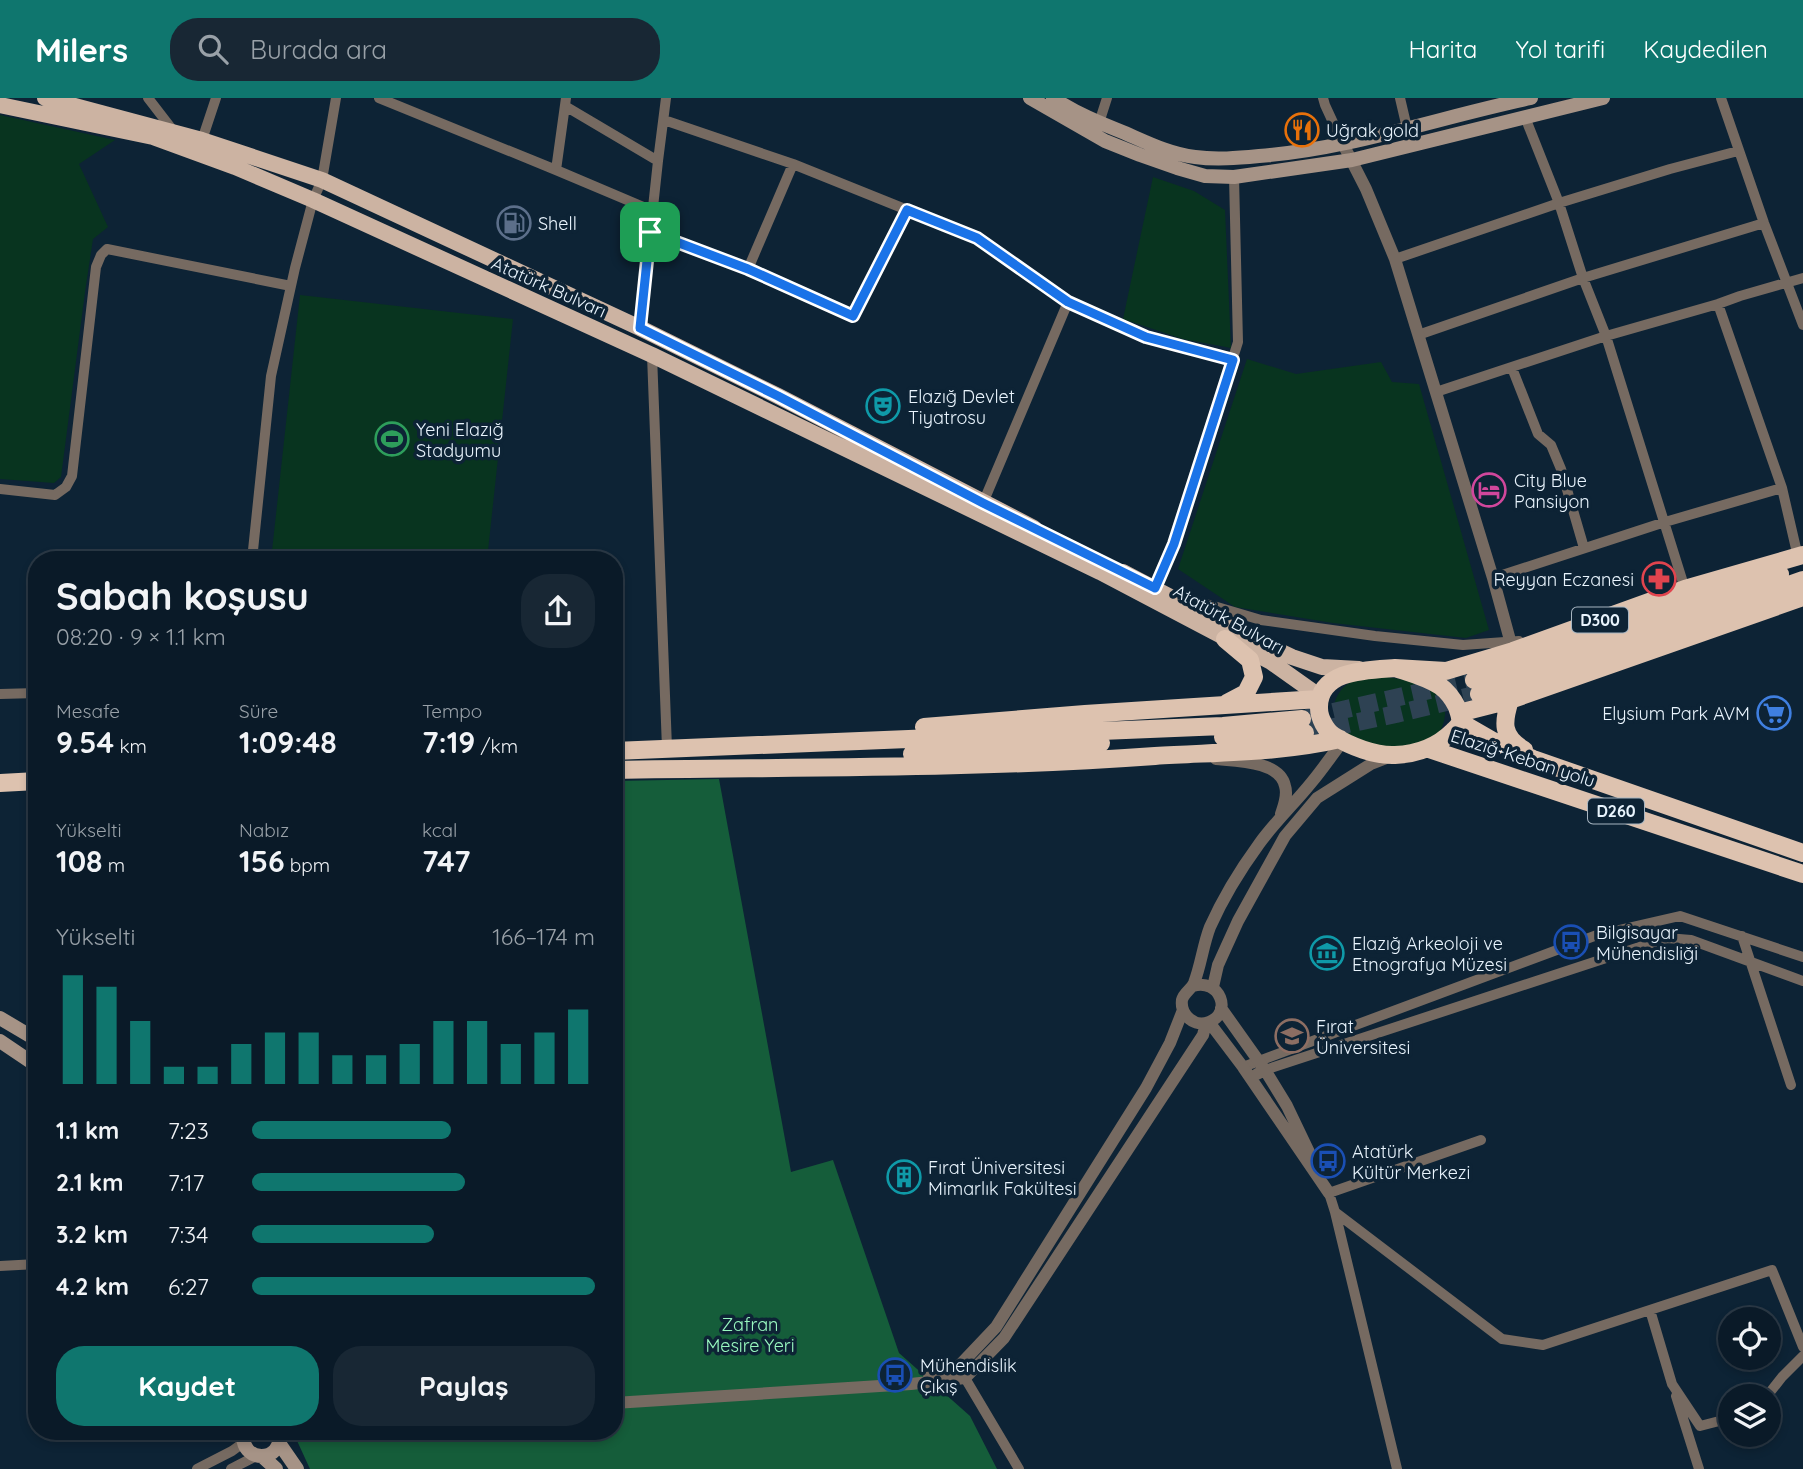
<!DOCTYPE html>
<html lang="tr">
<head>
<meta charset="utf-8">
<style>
  :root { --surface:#0a1a28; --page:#182734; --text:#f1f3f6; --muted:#99a1a8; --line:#2a3845; --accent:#0f766e }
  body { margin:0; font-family:Quicksand,sans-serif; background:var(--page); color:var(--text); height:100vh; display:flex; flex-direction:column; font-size:26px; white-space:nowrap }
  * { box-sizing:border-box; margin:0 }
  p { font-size:23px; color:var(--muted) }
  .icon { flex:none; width:38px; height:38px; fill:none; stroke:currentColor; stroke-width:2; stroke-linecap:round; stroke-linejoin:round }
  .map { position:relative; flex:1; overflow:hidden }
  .panel { position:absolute; left:28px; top:453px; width:595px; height:889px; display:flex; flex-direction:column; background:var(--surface); border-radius:28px; box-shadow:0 4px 10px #0003,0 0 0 2px var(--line) }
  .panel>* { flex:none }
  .tools { position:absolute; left:1718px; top:1209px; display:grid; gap:14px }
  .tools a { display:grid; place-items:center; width:63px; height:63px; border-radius:50%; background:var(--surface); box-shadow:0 4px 10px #0003,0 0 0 2px var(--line); font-size:35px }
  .pin { position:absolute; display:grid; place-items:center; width:60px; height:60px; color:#fff; margin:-30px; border-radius:14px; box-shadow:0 4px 10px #0006 }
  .round { display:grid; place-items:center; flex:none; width:74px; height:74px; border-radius:28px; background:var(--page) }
  .head { display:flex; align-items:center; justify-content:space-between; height:119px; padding:0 28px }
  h1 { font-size:38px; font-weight:700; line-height:52px }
  .figures { display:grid; grid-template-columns:repeat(3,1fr); gap:10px; height:119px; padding:7px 28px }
  .figures div { display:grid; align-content:center }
  .figures b { font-size:30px; font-weight:700 }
  .figures small { font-size:19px; font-weight:400 }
  .figures p { font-size:19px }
  .chart { height:196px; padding:14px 28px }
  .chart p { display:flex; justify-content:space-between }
  .chart svg { width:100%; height:126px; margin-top:7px; stroke:var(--accent); stroke-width:6 }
  .cta { display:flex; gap:14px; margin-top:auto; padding:14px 28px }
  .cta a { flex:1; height:80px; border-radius:28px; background:var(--accent); color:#fff; font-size:28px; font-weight:700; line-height:80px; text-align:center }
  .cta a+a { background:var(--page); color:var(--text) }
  ul { padding:0 28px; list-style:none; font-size:23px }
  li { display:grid; grid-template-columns:112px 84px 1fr; align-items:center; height:52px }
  li i { height:18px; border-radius:9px; background:var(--accent) }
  header { display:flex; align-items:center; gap:42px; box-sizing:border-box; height:98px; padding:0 35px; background:var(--accent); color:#fff }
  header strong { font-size:33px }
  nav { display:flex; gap:38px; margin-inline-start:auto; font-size:24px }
  .search { width:490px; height:63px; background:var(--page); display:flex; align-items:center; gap:18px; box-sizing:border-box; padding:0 24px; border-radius:28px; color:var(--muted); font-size:26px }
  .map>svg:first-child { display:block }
  .green { fill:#08341f }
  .forest { fill:#155d3a }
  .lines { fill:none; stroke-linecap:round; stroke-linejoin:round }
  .trunk-tunnel { stroke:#2e4253; stroke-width:18; stroke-dasharray:18 9; stroke-linecap:butt }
  .minor { stroke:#766a61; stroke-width:10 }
  .tertiary { stroke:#766a61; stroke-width:12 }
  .secondary { stroke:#a69386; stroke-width:14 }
  .primary { stroke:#ccb3a2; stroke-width:16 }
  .trunk { stroke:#ddc2af; stroke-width:18 }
  .route-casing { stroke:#fff; stroke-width:14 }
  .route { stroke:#1a73e8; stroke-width:9 }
  .labels { text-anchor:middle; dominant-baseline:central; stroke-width:7; stroke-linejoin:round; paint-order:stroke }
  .shield { fill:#0d2335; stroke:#a7b5c1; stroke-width:2 }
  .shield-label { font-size:16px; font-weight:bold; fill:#e9f4fd }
  .poi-label { font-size:18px; fill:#e9f4fd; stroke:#0d2335; text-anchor:start }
  .street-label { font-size:18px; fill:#e9f4fd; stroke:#0d2335 }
  .park-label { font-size:18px; fill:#99f9c0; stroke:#0d2335 }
</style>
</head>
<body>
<header>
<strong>Milers</strong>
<div class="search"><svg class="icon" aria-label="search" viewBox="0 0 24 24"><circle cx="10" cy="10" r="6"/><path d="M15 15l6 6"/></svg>Burada ara</div>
<nav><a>Harita</a><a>Yol tarifi</a><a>Kaydedilen</a></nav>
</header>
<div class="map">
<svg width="1803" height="1371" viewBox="0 0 1803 1371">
  <rect width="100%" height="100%" fill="#0d2335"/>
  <path class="green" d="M0,17L115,42L79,66L108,129L93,141L85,194L61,379L54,385L0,381Z
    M1153,79L1194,93L1225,112L1231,250L1183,241L1123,221Z
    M300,197L513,221L487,462H271Z
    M1247,261L1296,276L1381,264L1392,284L1419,286L1489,532L1466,540L1333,525L1235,509L1178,471Z
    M1380,578C1408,582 1458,588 1442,629C1439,638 1433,643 1423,645C1413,647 1401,651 1391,650C1378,649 1351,641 1342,631C1325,613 1337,586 1359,581C1365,579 1373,579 1380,578Z"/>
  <path class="forest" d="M719,681L791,1074L833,1062L899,1255L970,1318L997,1371H310L293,1334H614V683Z"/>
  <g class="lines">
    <path class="trunk-tunnel" d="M1307,620L1474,582
      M1305,635L1396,616L1479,596"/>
    <path class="minor" d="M148,0L175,35
      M379,0L556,72L653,113
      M1323,0L1325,7L1343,46
      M1400,0L1407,30
      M1721,0L1764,125L1803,227
      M565,8L658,63
      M1525,19L1559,105L1583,180L1606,238L1685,491
      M664,22L793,66L977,140L1068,204L1146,239L1232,262
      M1099,25L1107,0
      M202,42L216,0
      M556,72L566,0
      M650,134L748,171L853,218L907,112
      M1395,161L1559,105L1670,71L1738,53
      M748,171L793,66
      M1718,206L1782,390L1798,459
      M640,230L658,63L666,0
      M1418,237L1583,180L1764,125
      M652,257L667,650
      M1512,270L1538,336L1551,347L1561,371L1584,450
      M1436,294L1606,238L1718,206L1740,198L1803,180
      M0,391L55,397L66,389L72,378L96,169L101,157L107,151L291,188
      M983,405L1068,204
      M252,462L271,278L295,170L313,102L322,82L336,0
      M1493,480L1665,424L1782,390
      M1161,492L1155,490L1174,445L1238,244L1234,79
      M1180,498L1261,522L1375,538L1463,547L1519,543
      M0,596L37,595
      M1742,838L1791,987
      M1243,969L1597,837L1680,818L1803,859
      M1265,972L1667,840L1691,842L1803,883
      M1335,1114L1502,1241L1543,1247L1772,1172L1803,1249
      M0,1168L37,1166
      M1650,1212L1672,1286L1700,1328L1731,1320
      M965,1280L1019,1371
      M1676,1298L1699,1371
      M1767,1298L1782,1279L1803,1258
      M197,1371L232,1353L243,1345
      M231,1371L256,1358
      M1397,1371L1335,1114L1329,1095L1481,1042"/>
    <path class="tertiary" d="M1343,46L1366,91L1395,161L1493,480L1513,553
      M1216,661C1237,663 1280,663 1285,688C1288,697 1284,707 1281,716
      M1193,888C1220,880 1233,915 1209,924C1195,930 1180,917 1182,902C1184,894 1191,892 1194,885C1201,867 1203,847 1210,829C1223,800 1240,772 1259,746C1274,725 1294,706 1311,685C1322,672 1332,657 1343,643
      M1213,889L1218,867L1238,823L1285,738L1317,700L1371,666L1389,659
      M1221,910L1265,972L1257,976
      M1209,924L1243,969L1329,1095
      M1265,972L1287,1008L1309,1054
      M929,1279L960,1267L996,1229L1146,990L1170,945L1183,912
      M614,1305L911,1286L965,1280L1004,1240L1203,937L1206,925
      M280,1339L291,1334"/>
    <path class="secondary" d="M1030,0L1105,43L1140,57L1177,70L1205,78L1234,79L1352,62L1603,0
      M1053,0C1075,15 1100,25 1125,35C1148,45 1170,56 1195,59C1216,62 1238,60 1259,58C1351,51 1440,19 1531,0
      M0,920L37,942
      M0,943L37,968
      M244,1334C238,1366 285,1366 279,1334
      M279,1345L297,1371
      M262,1358L276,1371"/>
    <path class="primary" d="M45,0L202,42L322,82L640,230L778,298L1034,430
      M0,7L153,39L235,69L313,102L652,257L1100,474L1271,564L1319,598
      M1123,474L1222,526L1292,559L1322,569L1359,571"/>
    <path class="trunk" d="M1225,541L1250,562L1254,579L1246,595L1227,605
      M1395,570L1446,573L1513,553L1685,491L1803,457
      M1395,570C1410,575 1426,579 1440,588C1447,593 1453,601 1457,609C1458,613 1461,619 1460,624C1459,628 1455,631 1453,633C1437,649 1418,656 1395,657C1375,658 1350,648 1334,638C1326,633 1319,620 1319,610C1318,572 1367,572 1395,570Z
      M1474,582L1780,476
      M1479,596L1803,482
      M1510,602C1503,624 1501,638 1524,652
      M1459,615L1510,602L1803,499
      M1460,624L1493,643L1533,661L1803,755
      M924,629L1085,616L1319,601
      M1223,639L1305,635
      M1429,651L1803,776
      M614,653L1223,628L1302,621
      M912,656L1101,645
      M614,672C794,669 975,671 1155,658C1217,654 1280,655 1340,641
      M0,685L37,683"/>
  </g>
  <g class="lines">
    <defs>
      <path id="route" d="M907,112L977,140L1068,204L1146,239L1233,262L1174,446L1155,490L983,405L778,298L640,230L650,134L748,171L853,218Z"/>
    </defs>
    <use href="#route" class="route-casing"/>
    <use href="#route" class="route"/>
  </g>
  <defs>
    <symbol id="restaurant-ring" viewBox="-11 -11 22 22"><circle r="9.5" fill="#0d2335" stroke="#e8710a" stroke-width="1.5"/><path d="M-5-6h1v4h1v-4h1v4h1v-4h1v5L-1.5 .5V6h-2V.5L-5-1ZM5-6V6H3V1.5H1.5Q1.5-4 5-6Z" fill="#e8710a"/></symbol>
    <symbol id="fuel-ring" viewBox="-11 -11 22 22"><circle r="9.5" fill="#0d2335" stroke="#5c6f8a" stroke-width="1.5"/><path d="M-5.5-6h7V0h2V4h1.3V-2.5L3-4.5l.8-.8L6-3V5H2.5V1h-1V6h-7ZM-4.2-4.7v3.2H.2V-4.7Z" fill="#5c6f8a"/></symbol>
    <symbol id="theatre-ring" viewBox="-11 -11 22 22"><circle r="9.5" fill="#0d2335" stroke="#0f9aa8" stroke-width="1.5"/><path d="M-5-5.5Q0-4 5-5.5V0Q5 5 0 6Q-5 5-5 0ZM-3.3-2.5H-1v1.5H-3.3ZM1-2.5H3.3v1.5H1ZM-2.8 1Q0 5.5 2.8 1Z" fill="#0f9aa8"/></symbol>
    <symbol id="stadium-ring" viewBox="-11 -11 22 22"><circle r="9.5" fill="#0d2335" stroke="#2e9e5b" stroke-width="1.5"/><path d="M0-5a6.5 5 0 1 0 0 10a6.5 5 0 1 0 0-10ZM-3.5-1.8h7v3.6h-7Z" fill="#2e9e5b"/></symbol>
    <symbol id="hotel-ring" viewBox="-11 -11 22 22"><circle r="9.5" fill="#0d2335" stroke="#d1479c" stroke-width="1.5"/><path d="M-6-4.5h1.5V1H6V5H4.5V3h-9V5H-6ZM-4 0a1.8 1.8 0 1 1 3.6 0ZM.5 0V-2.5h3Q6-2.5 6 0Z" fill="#d1479c"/></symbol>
    <symbol id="pharmacy-ring" viewBox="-11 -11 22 22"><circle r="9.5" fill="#0d2335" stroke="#e0444e" stroke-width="1.5"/><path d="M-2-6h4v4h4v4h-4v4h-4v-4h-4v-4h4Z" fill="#e0444e"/></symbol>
    <symbol id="supermarket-ring" viewBox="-11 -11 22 22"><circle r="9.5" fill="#0d2335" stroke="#3f7fe0" stroke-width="1.5"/><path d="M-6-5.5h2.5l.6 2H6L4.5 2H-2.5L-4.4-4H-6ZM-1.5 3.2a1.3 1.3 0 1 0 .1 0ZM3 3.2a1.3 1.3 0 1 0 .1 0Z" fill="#3f7fe0"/></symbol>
    <symbol id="bus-ring" viewBox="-11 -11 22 22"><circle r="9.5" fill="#0d2335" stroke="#1a4fb4" stroke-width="1.5"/><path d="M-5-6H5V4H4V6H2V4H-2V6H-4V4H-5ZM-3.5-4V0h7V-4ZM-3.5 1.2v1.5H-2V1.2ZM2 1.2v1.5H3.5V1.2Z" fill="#1a4fb4"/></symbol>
    <symbol id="museum-ring" viewBox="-11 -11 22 22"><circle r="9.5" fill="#0d2335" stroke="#0f9aa8" stroke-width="1.5"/><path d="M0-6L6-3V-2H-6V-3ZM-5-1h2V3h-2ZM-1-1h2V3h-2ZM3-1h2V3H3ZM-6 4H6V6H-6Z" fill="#0f9aa8"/></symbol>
    <symbol id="university-ring" viewBox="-11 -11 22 22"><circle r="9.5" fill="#0d2335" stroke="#8d6e63" stroke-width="1.5"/><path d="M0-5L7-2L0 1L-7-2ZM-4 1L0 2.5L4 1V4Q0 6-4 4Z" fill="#8d6e63"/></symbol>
    <symbol id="building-ring" viewBox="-11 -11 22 22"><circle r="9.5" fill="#0d2335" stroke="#0f9aa8" stroke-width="1.5"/><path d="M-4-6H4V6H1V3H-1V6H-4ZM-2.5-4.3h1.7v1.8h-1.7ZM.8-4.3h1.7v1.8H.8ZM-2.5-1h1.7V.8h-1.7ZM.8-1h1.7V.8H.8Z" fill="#0f9aa8"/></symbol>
  </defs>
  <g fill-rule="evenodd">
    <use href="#restaurant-ring" x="1283" y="13" width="38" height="38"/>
    <use href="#fuel-ring" x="495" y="106" width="38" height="38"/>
    <use href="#theatre-ring" x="864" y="289" width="38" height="38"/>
    <use href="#stadium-ring" x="373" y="322" width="38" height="38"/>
    <use href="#hotel-ring" x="1470" y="373" width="38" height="38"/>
    <use href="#pharmacy-ring" x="1640" y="462" width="38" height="38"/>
    <use href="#supermarket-ring" x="1755" y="596" width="38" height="38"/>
    <use href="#bus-ring" x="1552" y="825" width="38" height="38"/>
    <use href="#museum-ring" x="1308" y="836" width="38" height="38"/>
    <use href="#university-ring" x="1273" y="919" width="38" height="38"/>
    <use href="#bus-ring" x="1309" y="1044" width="38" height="38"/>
    <use href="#building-ring" x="885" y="1060" width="38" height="38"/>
    <use href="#bus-ring" x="876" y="1258" width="38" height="38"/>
  </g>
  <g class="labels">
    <g class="shield">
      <rect x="1572" y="509.5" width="56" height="25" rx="5"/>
      <rect x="1588" y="700.5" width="56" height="25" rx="5"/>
    </g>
    <g class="shield-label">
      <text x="1600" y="522">D300</text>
      <text x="1616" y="713">D260</text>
    </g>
    <g class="poi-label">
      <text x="1326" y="32">Uğrak gold</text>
      <text x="538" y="125">Shell</text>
      <text x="908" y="298">Elazığ Devlet<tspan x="908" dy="21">Tiyatrosu</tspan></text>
      <text x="416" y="331">Yeni Elazığ<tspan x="416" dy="21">Stadyumu</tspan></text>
      <text x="1514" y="382">City Blue<tspan x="1514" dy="21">Pansiyon</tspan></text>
      <text x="1634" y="481" text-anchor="end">Reyyan Eczanesi</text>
      <text x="1750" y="615" text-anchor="end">Elysium Park AVM</text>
      <text x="1596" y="834">Bilgisayar<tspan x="1596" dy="21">Mühendisliği</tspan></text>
      <text x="1352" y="845">Elazığ Arkeoloji ve<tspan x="1352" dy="21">Etnografya Müzesi</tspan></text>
      <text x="1316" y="928">Fırat<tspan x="1316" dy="21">Üniversitesi</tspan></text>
      <text x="1352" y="1053">Atatürk<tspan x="1352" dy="21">Kültür Merkezi</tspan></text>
      <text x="928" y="1069">Fırat Üniversitesi<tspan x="928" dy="21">Mimarlık Fakültesi</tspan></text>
      <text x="920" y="1267">Mühendislik<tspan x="920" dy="21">Çıkış</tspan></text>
    </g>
    <g class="street-label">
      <text transform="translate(549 189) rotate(24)">Atatürk Bulvarı</text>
      <text transform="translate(1229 521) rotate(29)">Atatürk Bulvarı</text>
      <text transform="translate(1523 660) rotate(18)">Elazığ-Keban yolu</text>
    </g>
    <g class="park-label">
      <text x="750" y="1226">Zafran<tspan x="750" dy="21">Mesire Yeri</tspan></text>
    </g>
  </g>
</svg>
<div class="tools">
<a><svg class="icon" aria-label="locate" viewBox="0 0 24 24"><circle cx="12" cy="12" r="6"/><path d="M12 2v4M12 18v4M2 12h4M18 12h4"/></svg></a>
<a><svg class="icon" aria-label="layers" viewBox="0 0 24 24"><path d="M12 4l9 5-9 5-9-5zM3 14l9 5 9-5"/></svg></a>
</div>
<div class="pin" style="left:650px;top:134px;background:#1e9e55"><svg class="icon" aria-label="arrive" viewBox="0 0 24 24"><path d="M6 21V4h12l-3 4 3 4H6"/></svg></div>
<section class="panel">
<div class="head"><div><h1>Sabah koşusu</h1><p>08:20 · 9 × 1.1 km</p></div><a class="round"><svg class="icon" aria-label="share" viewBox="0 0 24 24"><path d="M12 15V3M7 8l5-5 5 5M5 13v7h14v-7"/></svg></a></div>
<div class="figures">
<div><p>Mesafe</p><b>9.54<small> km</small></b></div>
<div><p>Süre</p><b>1:09:48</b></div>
<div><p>Tempo</p><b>7:19<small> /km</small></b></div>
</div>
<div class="figures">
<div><p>Yükselti</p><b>108<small> m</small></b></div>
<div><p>Nabız</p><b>156<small> bpm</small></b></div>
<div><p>kcal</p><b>747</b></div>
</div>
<div class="chart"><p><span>Yükselti</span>166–174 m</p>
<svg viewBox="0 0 160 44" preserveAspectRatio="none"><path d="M5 44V6M15 44V10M25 44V22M35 44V38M45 44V38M55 44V30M65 44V26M75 44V26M85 44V34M95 44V34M105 44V30M115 44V22M125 44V22M135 44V30M145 44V26M155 44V18"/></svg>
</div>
<ul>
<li><b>1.1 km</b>7:23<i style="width:58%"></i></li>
<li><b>2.1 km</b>7:17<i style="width:62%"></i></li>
<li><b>3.2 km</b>7:34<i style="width:53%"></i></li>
<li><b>4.2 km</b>6:27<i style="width:100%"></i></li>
</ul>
<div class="cta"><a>Kaydet</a><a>Paylaş</a></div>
</section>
</div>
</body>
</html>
